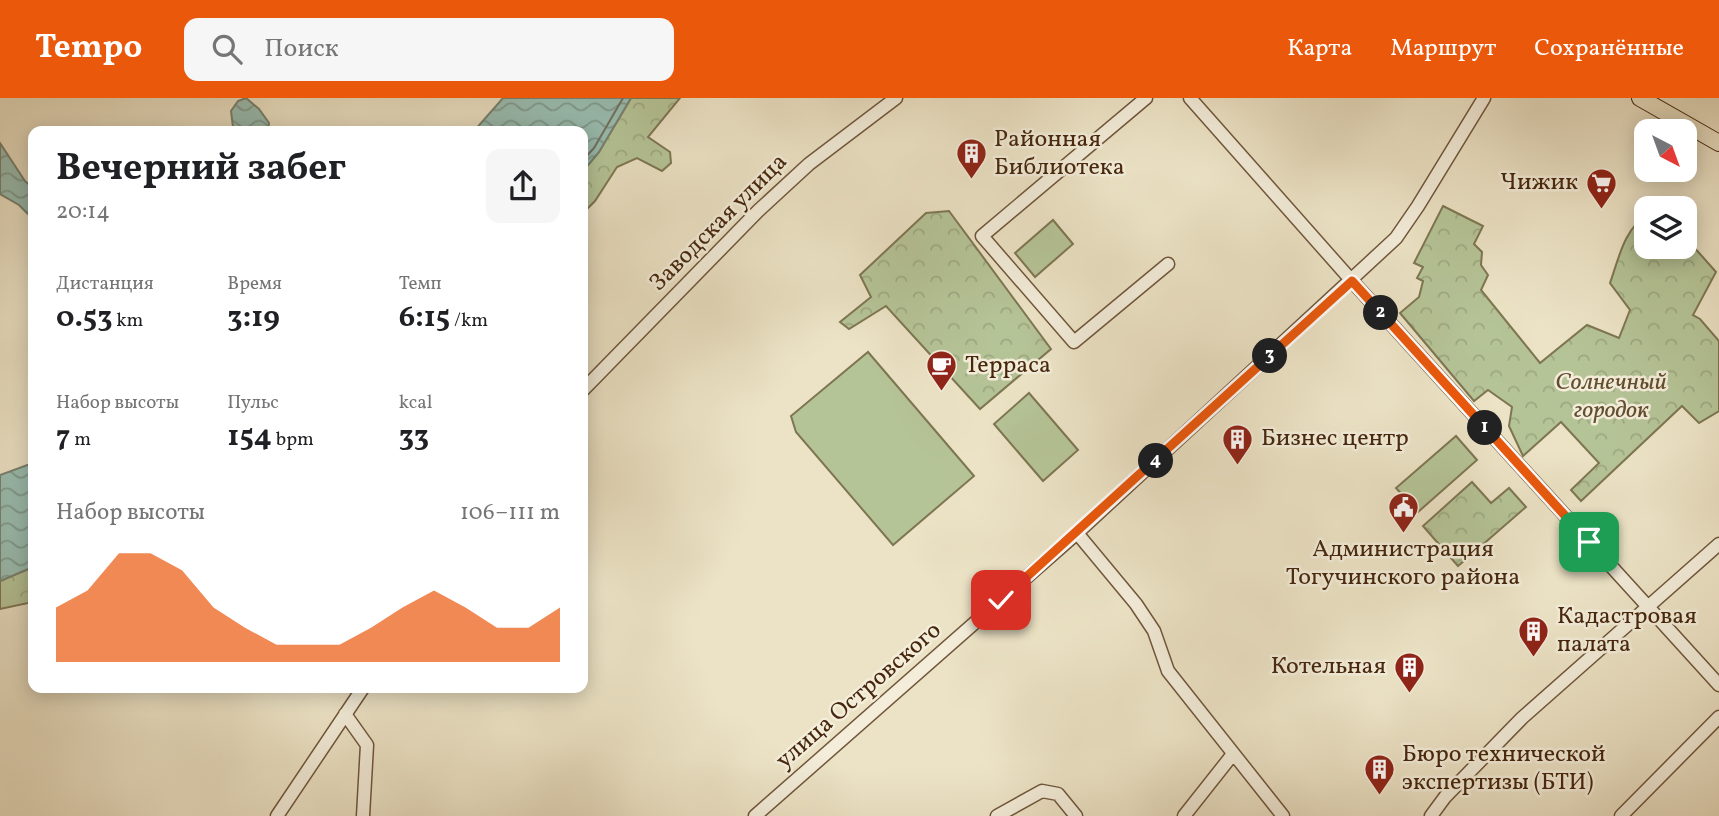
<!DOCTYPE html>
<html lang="ru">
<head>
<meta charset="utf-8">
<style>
  :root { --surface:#fff; --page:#f6f6f6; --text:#202124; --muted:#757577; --accent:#ea580c }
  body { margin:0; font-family:Vollkorn,serif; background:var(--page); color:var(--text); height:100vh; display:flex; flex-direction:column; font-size:26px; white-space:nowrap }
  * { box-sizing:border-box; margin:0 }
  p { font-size:23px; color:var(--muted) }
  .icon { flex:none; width:38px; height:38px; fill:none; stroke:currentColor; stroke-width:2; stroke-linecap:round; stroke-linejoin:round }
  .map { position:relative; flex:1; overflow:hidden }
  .side { position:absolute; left:28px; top:28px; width:560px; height:567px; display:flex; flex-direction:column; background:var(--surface); border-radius:14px; box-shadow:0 4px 18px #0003 }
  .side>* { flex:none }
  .needle { width:46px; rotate:139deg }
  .buttons { position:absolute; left:1634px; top:21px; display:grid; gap:14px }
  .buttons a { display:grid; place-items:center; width:63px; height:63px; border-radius:14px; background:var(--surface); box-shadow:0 4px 18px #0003; font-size:35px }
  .pin { position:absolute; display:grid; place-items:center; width:60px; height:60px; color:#fff; margin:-30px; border-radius:14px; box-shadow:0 4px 10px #0006 }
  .km { position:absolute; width:35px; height:35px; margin:-18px; border-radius:50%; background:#222; color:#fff; font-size:19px; line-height:35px; text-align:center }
  .round { display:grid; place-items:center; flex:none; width:74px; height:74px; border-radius:14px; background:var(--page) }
  .summary { display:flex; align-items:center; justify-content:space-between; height:119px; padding:0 28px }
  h1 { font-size:38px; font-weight:700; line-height:52px }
  .metrics { display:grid; grid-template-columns:repeat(3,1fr); gap:10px; height:119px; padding:7px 28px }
  .metrics div { display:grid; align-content:center }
  .metrics b { font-size:30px; font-weight:700 }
  .metrics small { font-size:19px; font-weight:400 }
  .metrics p { font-size:19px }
  .chart { height:196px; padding:14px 28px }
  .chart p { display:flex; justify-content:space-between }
  .chart svg { width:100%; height:126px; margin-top:7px; fill:var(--accent); opacity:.7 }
  header { display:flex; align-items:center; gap:42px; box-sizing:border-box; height:98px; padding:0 35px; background:var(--accent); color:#fff }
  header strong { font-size:33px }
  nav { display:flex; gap:38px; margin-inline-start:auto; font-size:24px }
  .search { width:490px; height:63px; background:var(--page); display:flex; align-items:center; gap:18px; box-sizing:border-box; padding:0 24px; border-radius:14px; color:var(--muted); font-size:26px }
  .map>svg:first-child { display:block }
  .grass { fill:#b5c497; stroke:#7e7652; stroke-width:2 }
  .forest { fill:url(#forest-crowns); stroke:#7e7652; stroke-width:2 }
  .water { fill:url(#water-waves); stroke:#788270; stroke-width:2 }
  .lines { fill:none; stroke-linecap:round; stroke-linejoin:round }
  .shore { stroke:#707260; stroke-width:2 }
  .minor-casing { stroke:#70563b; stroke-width:15 }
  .major-casing { stroke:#46270d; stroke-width:18 }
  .minor { stroke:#f3edda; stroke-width:12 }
  .major { stroke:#ece3c6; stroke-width:16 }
  .route-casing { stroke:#fff; stroke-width:14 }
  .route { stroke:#ea580c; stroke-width:9 }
  .labels { text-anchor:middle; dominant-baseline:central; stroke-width:5; stroke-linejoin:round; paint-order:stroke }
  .poi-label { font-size:24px; fill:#46270d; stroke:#f3edda; text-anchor:start }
  .street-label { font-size:24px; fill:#46270d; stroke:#f3edda }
  .park-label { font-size:24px; font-style:italic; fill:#624e30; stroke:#f3edda }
</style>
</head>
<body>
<header>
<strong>Tempo</strong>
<div class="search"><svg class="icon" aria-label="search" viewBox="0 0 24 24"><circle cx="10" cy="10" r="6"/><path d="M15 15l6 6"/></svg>Поиск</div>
<nav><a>Карта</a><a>Маршрут</a><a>Сохранённые</a></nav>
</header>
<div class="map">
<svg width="1719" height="718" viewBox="0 0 1719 718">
  <defs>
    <pattern id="forest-crowns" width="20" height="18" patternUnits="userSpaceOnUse" patternTransform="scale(1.75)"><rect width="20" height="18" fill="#b5c497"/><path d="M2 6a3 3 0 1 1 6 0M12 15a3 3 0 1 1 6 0" fill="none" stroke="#9da881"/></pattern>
    <pattern id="water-waves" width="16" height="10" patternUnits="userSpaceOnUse" patternTransform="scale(1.75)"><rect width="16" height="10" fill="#99beb2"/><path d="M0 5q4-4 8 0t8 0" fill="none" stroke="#7f9a8f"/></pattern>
  </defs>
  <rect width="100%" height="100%" fill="#ece3c6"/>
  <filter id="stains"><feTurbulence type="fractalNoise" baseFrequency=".00286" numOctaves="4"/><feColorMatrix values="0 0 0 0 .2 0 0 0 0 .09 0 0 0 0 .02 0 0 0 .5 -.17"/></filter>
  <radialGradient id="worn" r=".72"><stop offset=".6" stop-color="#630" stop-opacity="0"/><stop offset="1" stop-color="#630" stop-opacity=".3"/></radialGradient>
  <path class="grass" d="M1053,122L1073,146L1035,179L1015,155Z
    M868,254L974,378L893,447L796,334L791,318Z
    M1029,295L1078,352L1043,383L994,326Z
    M1456,338L1477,362L1418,414L1396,390Z"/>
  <path class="forest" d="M631,0H680L648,39L670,54L671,65L662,73L637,60L617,69L595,103L583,115V73L599,54Z
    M1443,108L1483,128L1474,146L1482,154L1481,167L1488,177L1481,192L1540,265L1587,227L1619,240L1630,212L1610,185C1619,160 1624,131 1647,117V149H1685V139L1716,174L1693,217L1700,221L1719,243V313L1699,325L1682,308L1581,403L1571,392L1599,365L1561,324L1523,358L1509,328L1512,309L1488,292L1474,303L1400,215L1419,199L1423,183L1417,180L1423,169L1414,165Z
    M949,113L1051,251L980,311L886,208L849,231L840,224L871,199L860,177L926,115Z
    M1472,384L1491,405L1509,390L1526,409L1458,468L1423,428Z
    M33,469V504L0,511V483Z"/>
  <path class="water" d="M246,0L259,11L269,25L268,33H237L233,29L231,13L238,3Z
    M503,0H631L599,54L583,73V33H474Z
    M0,45L25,83L33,90V121L19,107L0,96Z
    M33,365V469L0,483V377Z"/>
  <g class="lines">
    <path class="shore" d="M583,62L594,50L623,0"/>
    <defs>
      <path id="minor" d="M1146,0L982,138L1074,244L1168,166
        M1190,0L1352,183L1719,587
        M583,292L758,113L809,66L896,0
        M1077,435L1136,506L1154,533L1168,573L1283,718
        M345,616L367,647L363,718
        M277,718L363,590
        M755,718L1077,435L1396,140L1418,108L1484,0
        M997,718L1042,693L1058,696L1076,718
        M1184,718L1233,656
        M1431,718L1445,699L1522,620L1719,446
        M1621,718L1719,619"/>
      <path id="major" d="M1640,0L1719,45"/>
    </defs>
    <use href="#minor" class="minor-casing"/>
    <use href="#major" class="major-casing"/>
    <use href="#minor" class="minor"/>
    <use href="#major" class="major"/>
  </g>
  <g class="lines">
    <defs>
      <path id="route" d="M1001,502L1352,183L1589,444"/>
    </defs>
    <use href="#route" class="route-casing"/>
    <use href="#route" class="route"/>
  </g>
  <defs>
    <symbol id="building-pin" viewBox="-11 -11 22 30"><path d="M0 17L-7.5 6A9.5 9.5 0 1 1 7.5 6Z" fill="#8f2418" stroke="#f3edda"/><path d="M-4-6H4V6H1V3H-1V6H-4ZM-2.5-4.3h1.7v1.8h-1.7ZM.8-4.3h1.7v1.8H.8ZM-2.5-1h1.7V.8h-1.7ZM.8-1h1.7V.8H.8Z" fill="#fff"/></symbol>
    <symbol id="supermarket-pin" viewBox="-11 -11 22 30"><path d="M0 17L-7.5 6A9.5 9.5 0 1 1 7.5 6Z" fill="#8f2418" stroke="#f3edda"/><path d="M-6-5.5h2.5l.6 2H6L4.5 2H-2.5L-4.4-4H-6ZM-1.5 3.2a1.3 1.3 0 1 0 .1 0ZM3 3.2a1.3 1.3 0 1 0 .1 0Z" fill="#fff"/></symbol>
    <symbol id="cafe-pin" viewBox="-11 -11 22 30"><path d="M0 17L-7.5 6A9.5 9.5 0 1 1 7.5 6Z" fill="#8f2418" stroke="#f3edda"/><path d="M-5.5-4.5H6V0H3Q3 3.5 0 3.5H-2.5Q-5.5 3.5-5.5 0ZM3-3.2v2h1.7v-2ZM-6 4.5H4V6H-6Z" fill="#fff"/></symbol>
    <symbol id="civic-pin" viewBox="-11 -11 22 30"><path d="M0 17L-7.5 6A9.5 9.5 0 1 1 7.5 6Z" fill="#8f2418" stroke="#f3edda"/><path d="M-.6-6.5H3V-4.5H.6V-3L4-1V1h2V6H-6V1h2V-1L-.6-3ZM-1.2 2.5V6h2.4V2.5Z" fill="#fff"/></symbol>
  </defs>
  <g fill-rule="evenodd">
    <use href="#building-pin" x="954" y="38" width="35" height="47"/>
    <use href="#supermarket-pin" x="1584" y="68" width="35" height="47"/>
    <use href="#cafe-pin" x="924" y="250" width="35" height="47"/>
    <use href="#building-pin" x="1220" y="324" width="35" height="47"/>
    <use href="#civic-pin" x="1386" y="392" width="35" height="47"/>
    <use href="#building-pin" x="1516" y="516" width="35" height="47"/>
    <use href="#building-pin" x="1392" y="552" width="35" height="47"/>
    <use href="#building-pin" x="1362" y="654" width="35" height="47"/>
  </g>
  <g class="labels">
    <g class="poi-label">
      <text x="994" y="42">Районная<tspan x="994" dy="28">Библиотека</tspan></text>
      <text x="1578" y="85" text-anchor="end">Чижик</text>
      <text x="965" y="268">Терраса</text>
      <text x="1261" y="341">Бизнес центр</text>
      <text x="1403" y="452" text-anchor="middle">Администрация<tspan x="1403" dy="28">Тогучинского района</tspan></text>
      <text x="1557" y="519">Кадастровая<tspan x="1557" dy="28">палата</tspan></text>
      <text x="1386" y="569" text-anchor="end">Котельная</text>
      <text x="1402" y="657">Бюро технической<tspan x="1402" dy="28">экспертизы (БТИ)</tspan></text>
    </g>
    <g class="street-label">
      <text transform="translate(719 125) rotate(-45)">Заводская улица</text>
      <text transform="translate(859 598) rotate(-41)">улица Островского</text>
    </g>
    <g class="park-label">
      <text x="1611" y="285">Солнечный<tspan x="1611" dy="28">городок</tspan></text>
    </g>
  </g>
  <rect width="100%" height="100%" filter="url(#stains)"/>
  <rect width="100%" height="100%" fill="url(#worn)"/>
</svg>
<div class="buttons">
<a><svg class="needle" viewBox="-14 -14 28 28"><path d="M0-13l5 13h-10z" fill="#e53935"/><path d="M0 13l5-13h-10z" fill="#757577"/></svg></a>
<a><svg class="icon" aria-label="layers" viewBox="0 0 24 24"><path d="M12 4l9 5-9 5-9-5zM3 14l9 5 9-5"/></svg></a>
</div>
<div class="pin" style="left:1589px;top:444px;background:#1e9e55"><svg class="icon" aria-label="arrive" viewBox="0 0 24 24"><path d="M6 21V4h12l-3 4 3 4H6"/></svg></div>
<div class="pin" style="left:1001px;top:502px;background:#d93025"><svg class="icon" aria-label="check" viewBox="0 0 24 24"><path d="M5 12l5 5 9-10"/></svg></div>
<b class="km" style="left:1485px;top:330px">1</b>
<b class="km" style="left:1381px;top:215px">2</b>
<b class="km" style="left:1270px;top:258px">3</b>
<b class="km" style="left:1156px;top:363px">4</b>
<section class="side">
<div class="summary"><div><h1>Вечерний забег</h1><p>20:14</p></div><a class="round"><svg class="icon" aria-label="share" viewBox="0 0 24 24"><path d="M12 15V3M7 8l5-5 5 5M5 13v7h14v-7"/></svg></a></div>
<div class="metrics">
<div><p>Дистанция</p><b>0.53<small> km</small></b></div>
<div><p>Время</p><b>3:19</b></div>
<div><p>Темп</p><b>6:15<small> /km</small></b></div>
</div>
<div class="metrics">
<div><p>Набор высоты</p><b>7<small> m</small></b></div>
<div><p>Пульс</p><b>154<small> bpm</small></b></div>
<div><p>kcal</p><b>33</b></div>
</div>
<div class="chart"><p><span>Набор высоты</span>106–111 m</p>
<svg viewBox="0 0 160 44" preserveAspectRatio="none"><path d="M0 44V25L10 19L20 6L30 6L40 12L50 25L60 32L70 38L80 38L90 38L100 32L110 25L120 19L130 25L140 32L150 32L160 25V44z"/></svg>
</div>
</section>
</div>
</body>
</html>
